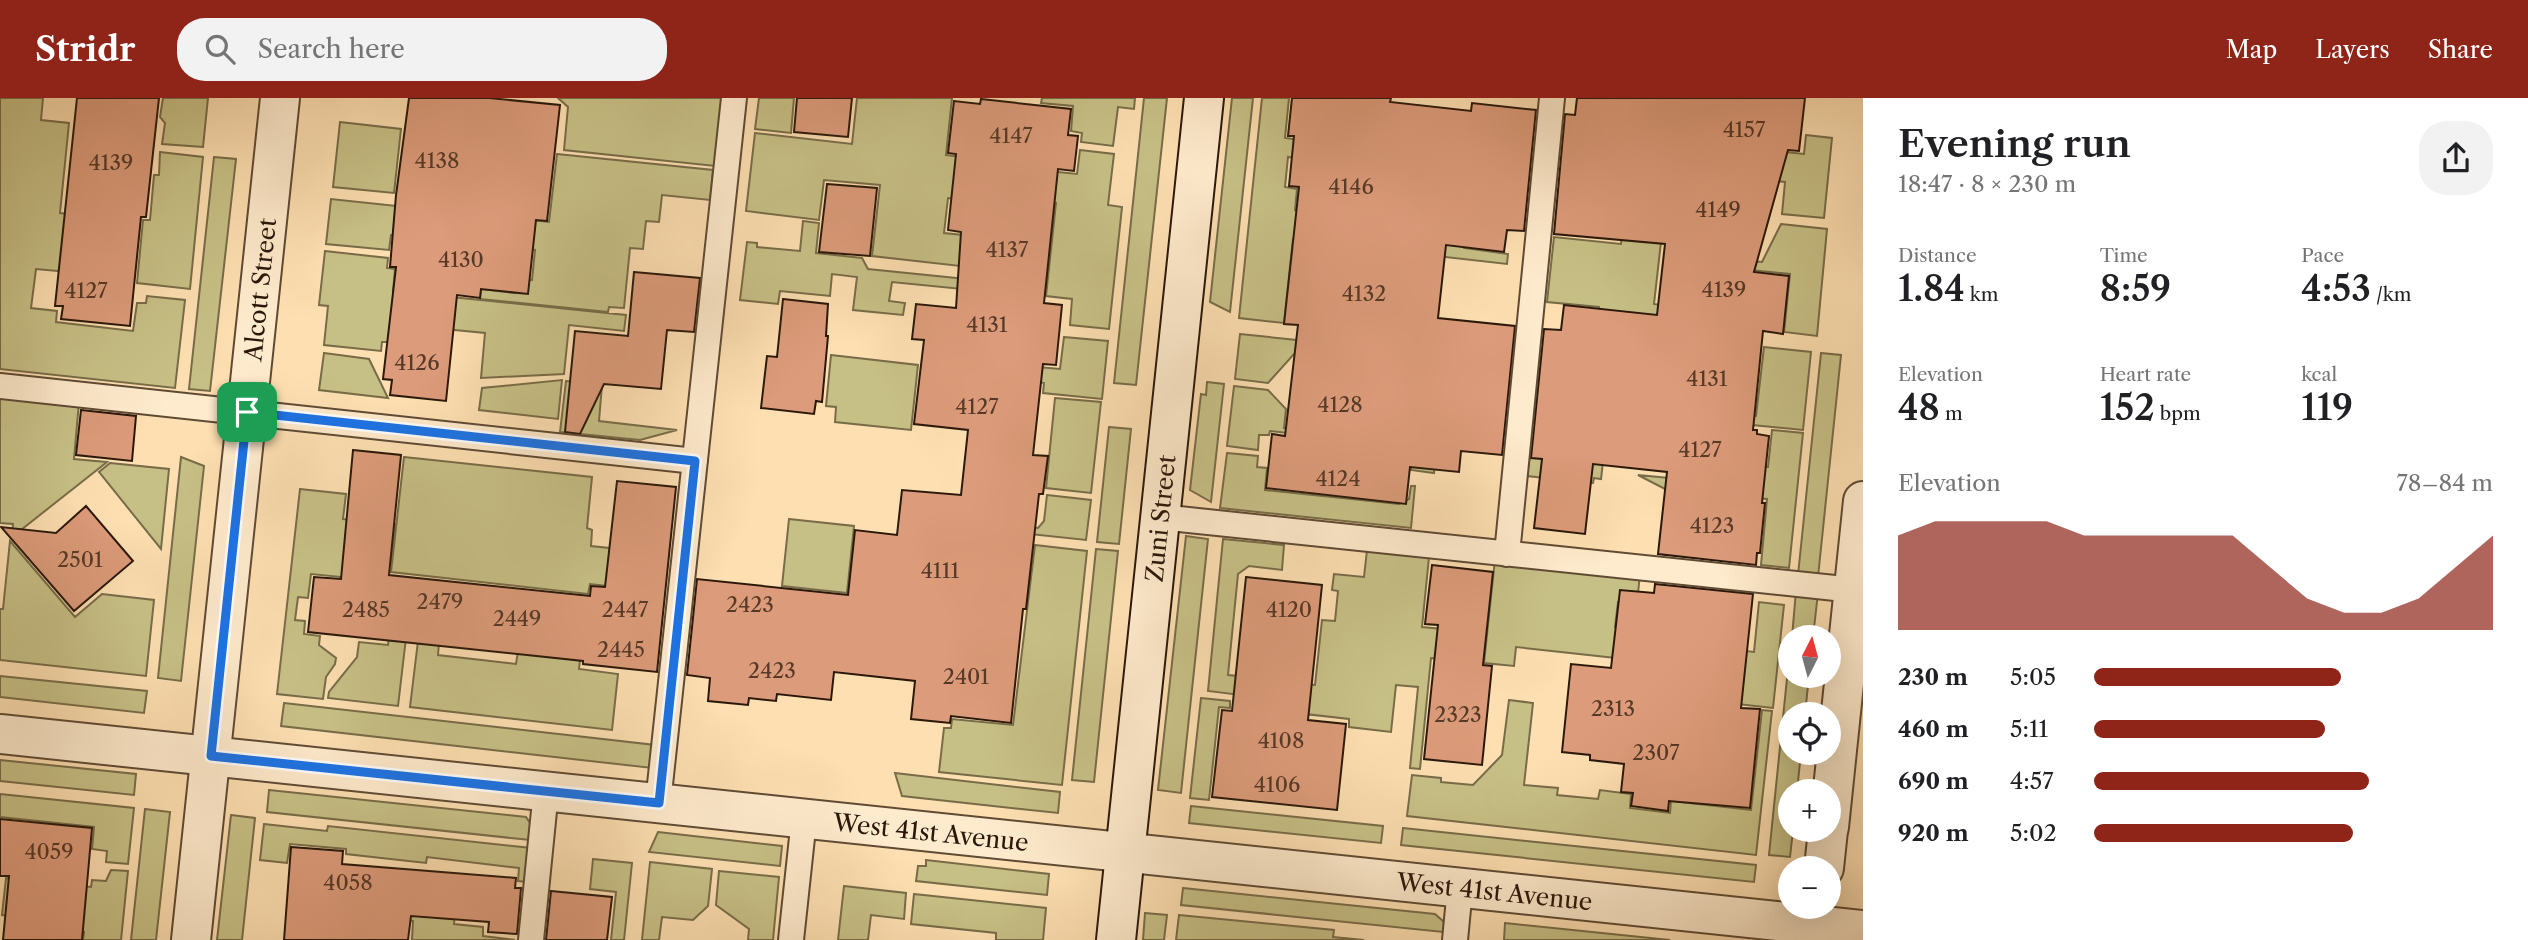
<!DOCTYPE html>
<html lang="en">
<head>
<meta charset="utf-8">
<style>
  :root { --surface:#fff; --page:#f2f2f2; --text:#202124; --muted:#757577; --accent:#8f2418 }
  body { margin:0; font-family:"Libre Caslon Text",serif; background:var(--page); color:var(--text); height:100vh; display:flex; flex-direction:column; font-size:26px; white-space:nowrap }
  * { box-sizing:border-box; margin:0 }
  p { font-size:23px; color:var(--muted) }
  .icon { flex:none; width:38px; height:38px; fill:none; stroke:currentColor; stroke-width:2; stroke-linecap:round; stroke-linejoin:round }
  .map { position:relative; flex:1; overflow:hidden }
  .drawer { display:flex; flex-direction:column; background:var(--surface); width:665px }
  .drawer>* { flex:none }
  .needle { width:46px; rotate:6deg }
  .buttons { position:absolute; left:1778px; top:527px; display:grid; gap:14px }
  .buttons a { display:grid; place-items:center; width:63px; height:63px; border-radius:50%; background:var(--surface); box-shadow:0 7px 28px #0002; font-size:35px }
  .pin { position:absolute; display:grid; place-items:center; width:60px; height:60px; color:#fff; margin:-30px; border-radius:14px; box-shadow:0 4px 10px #0006 }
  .round { display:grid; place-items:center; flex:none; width:74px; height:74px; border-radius:28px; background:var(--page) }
  .overview { display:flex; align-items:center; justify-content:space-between; height:119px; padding:0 35px }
  h1 { font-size:38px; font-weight:600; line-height:52px }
  .figures { display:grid; grid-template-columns:repeat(3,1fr); gap:10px; height:119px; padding:7px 35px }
  .figures div { display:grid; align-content:center }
  .figures b { font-size:35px; font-weight:600 }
  .figures small { font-size:19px; font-weight:400 }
  .figures p { font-size:19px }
  .chart { height:196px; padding:14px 35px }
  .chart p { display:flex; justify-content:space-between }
  .chart svg { width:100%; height:126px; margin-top:7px; fill:var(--accent); opacity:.7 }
  ul { padding:0 35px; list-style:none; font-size:23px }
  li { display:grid; grid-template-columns:112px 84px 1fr; align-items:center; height:52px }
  li i { height:18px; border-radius:9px; background:var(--accent) }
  header { display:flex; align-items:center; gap:42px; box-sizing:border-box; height:98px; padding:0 35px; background:var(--accent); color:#fff }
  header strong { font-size:33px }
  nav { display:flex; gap:38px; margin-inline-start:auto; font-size:24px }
  .search { width:490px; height:63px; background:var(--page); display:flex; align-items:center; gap:18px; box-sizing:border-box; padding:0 24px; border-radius:28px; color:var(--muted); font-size:26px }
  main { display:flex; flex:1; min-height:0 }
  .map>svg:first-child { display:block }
  .green { fill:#c7c086; stroke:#786c48; stroke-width:2 }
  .building { fill:#dc9b7a; stroke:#2a180b; stroke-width:2 }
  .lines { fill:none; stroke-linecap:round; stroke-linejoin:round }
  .lane-casing { stroke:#5f4a34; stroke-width:28 }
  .street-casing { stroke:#5f4a34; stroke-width:42 }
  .secondary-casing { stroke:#2a180b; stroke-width:42 }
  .lane { stroke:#feeacc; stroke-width:24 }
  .street { stroke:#feeacc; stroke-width:38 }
  .secondary { stroke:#feeacc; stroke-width:38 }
  .route-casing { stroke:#fff; stroke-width:14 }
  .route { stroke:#1a73e8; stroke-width:9 }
  .labels { text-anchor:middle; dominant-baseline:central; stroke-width:6; stroke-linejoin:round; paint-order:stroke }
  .number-label { font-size:21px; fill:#563927 }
  .street-label { font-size:24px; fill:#2a180b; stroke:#feeacc }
</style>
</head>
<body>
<header>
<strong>Stridr</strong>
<div class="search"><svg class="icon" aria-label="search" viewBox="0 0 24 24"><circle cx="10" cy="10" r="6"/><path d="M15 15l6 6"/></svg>Search here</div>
<nav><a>Map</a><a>Layers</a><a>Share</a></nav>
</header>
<main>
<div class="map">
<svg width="1863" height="842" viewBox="0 0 1863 842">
  <rect width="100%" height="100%" fill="#fddfb1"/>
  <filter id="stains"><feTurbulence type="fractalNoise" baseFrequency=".00286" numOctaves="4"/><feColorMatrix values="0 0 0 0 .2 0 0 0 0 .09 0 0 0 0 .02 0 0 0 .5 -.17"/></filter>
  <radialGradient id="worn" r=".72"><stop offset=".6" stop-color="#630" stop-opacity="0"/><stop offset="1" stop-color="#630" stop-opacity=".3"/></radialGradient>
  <path class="green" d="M0,0H43L41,22L69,25L60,115L139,123L69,174L36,171L31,210L57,213L56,224L133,233L137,205H146L147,198L185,202L175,290L0,271Z
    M163,0H208L203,49L162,46L165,25L160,19Z
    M558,0H722L715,68L564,52L568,9Z
    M759,0H794L791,35L755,31Z
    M857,0H952L946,57L973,60L981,103L948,100L944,135L963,137L960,168L872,158L880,87L824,82L819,122L746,113L755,35L852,46Z
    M1042,0H1135L1134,11L1118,9L1113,48L1081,44L1082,35L1071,33L1073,8L1041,5Z
    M1144,0H1167L1136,287L1114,285Z
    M1232,0H1253L1230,214L1210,204Z
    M1262,0H1289L1285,40L1301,42V61L1288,59L1285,89L1297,91L1295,112L1407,123L1404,152L1293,141L1284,225L1239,220Z
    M340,24L401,31L394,95L333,89Z
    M1806,37L1832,40L1824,120L1782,116L1785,84L1745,80L1758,51L1804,56Z
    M1080,52L1114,56L1108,107L1122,109L1109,231L1070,227L1072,201L1046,198L1056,105L985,98L988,67L1077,76Z
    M160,54L203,59L190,191L137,185L143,122H150L154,77H159Z
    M557,56L713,72L710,102L662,97L659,124L646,123L643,151L630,150L624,210L609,209L608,214L480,201L481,191L515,195L516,181L532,182L535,152L391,137L389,152L326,146L331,101L549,124Z
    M214,59L236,61L210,293L189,291Z
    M1469,109L1464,150L1508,156L1507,166L1410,155Z
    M1624,116L1662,135L1654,206L1674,209L1587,311L1534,306L1539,258L1591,263L1598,233L1599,209L1547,204L1554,139L1621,146Z
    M803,123L819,125L816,155L862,160L868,171L1044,189L1043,199L892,184L889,203L905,205L903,217L853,212L857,179L832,176L830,198L780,193L778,206L740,202L747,144L757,145V149L800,153Z
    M1781,126L1827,131L1817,238L1784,234L1790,176L1710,168L1711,159L1762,164Z
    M325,153L388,160L387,170L395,171L393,193L626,217L624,233L569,227L564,276L481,280L485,235L393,226L391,244H382L381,253L324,247L328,208L319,207Z
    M1240,236L1326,245L1324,259L1294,256L1268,285L1235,281Z
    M1064,239L1108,243L1102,301L1043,295L1044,285L1037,284L1038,269L1060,271Z
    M1764,249L1811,254L1803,332L1681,320V311L1756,318Z
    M324,255L369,261L388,300L319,292Z
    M1821,255L1841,257L1818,479L1798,477Z
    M831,257L918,267L911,332L835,324L836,309L826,308Z
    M562,282L558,321L479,312L482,290Z
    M566,283L602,287L599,323L677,332L640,342L560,334Z
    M1207,284L1224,286L1211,404L1190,392L1201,296L1206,297Z
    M1234,288L1268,292L1286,311L1284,330L1423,345L1436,353L1434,375L1411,372L1413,349L1270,333L1269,337H1259L1258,352L1227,348Z
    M0,295L79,304L74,361L107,364L12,439L13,426L0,425Z
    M1055,300L1101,304L1091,395L1046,390Z
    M1109,329L1131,331L1119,446L1097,444Z
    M1772,332L1803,335L1789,470L1761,467L1767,401L1665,391L1638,377L1753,388L1755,368L1768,369Z
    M1605,347L1601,381L1594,380L1593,385L1527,378L1531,351L1584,357Z
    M1227,355L1258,358L1257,369L1267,370L1265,392L1399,406L1409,401L1411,388H1415L1411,430L1220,410Z
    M181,359L204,368L181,583L158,580Z
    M404,359L592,379L587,430L592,432L591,448L667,456L663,494L590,486L588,496L391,474Z
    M110,365L169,371L161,451L99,374Z
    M300,391L346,396L343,421L395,426L391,463L353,459L351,480L311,476L308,500L298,499L295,522L305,523L304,536L320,538L319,547L336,560L335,566L326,579L323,601L277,596Z
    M1047,397L1091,402L1086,442L938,426L939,419L1038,430L1044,423Z
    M789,421L854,428L847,495L782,488Z
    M1186,438L1208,441L1181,695L1158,692Z
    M1223,441L1284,447L1282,472L1249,468L1238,476L1228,577L1258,580L1256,599L1208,593Z
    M10,443L75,519L102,496L154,502L146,578L0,562V511H3Z
    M1035,447L1087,453L1062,687L939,674L944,630H951L952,621L1013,627Z
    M1096,451L1118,453L1094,684L1072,682Z
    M1367,452L1429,459L1422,529L1486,535L1483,565L1431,560L1420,671L1410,670L1418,589L1396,587L1391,634L1349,629V621L1260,611L1263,582L1315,587L1322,522L1335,523L1338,493L1332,492L1334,476L1364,479Z
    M1495,461L1640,476L1637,505L1618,504L1615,529L1704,548L1754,554L1759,504L1784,507L1773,610L1701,602L1643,563L1516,549L1514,568L1484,565Z
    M1796,493L1818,495L1813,539H1792Z
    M587,500L579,571L618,576L612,632L410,609L418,543L439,545L438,557L516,566L518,553Z
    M391,521L408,523L398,608L328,600L329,594L357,559L359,544L388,547Z
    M1790,551V578H1809L1805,616H1790V654L1801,655L1797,693H1790V732H1793L1790,759L1769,757Z
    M0,578L147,593L144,615L0,599Z
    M1201,600L1230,603V610L1219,609L1209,702L1190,700Z
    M1509,602L1533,605L1524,687L1558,690L1557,697L1598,701L1600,692L1631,696L1630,710L1670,715L1671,703L1751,712L1762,612L1772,613L1756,757L1407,718L1412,677L1441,680V684L1473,687L1502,657Z
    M284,605L655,647L652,670L281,628Z
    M0,662L136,676L134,697L0,683Z
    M895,675L1060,694L1058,715L902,698Z
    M269,692L526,719L532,728L530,742L267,714Z
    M0,696L134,710L128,766L106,764L107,753L92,751L94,729L0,719Z
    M1191,708L1383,728L1381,745L1189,725Z
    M145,711L170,714L156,842H131Z
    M231,717L255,720L242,842H217Z
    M264,726L327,733L328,728L531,750L527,784L518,783L519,770L427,759L426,765L346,756V751L290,746L287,765L260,762Z
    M1403,730L1756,767L1754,784L1401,747Z
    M658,734L782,748L780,768L649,754Z
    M593,761L632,765L624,842H611L616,794L590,791Z
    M926,762L1049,776L1047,797L916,783L918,768H926Z
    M650,764L712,771L708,808L693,822L662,819L659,842H642Z
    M111,772L128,773L121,842H83L84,834L70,833V824L2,817L6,780L91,789L92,782L106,783Z
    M719,773L779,779L773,842H748L749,831L716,807Z
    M458,782L454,826L483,829V838L515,842H412L413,823L299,812Z
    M844,788L906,795L904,821L871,817L868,842H838Z
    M1183,790L1435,816L1444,824L1443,834L1181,807Z
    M914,796L1046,810L1043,842H996V835L911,826Z
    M1145,815L1167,817L1164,842H1143Z
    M1179,817L1334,832L1333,839L1364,842H1176Z
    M1505,825L1670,842H1504Z"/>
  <path class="building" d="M77,0H159L146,119H141L130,228L61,221L63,208H55Z
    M409,0H489L560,7L547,123L536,122L528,196L481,191L480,200L457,197L446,303L390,297L392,282L383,281L396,169H390L396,97Z
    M797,0H852L848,39L794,34Z
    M1292,0H1391L1390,4L1471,13L1472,5L1536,12L1524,133L1507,132L1504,154L1446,147L1438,220L1515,228L1502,357L1461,353L1459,374L1410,369L1406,406L1266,390L1272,336L1285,338L1298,227L1284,226L1299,89L1289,88L1294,38H1288Z
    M1577,0H1805L1799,53L1788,52L1754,174L1789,178L1783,236L1763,233L1753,332H1757V336L1769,338L1762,405H1765L1760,455H1757L1756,467L1658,456L1667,374L1593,366L1585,436L1534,430L1542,361L1531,360L1544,231L1561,232L1564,207L1657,217L1665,146L1554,136L1565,16L1575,17Z
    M981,1L1071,11L1068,37L1078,38L1074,73L1058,71L1044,205L1062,207L1056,267L1043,266L1033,357L1048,358L1043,396H1039L1026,511H1023L1011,625L951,618L950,625L911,621L915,583L834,574L831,602L777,596L776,603L749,600L748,607L708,603L710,580L687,577L697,481L848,497L855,432L897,437L902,392L961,397L968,332L914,326L924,242L912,241L916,206L956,210L961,134L948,132L956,56L948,55L954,3L980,6Z
    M827,86L877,90L870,158L819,154Z
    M634,174L700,180L694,234L667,232L661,291L604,286L580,336L565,334L575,233L628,238Z
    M783,201L828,206L826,238H828L822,304L816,303L814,316L761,310L767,258L777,259Z
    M81,312L136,318L132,363L76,357Z
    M353,352L401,357L389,477L590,498L591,488L605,489L617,383L676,389L657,574L583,566V563L308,534L314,479L341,481Z
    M86,408L133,463L74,513L1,429L56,435Z
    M1432,467L1493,474L1483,567L1492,568L1482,667L1424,661L1438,527L1425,526Z
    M1246,479L1322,487L1308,622L1346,626L1337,712L1212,699L1222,612L1232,613Z
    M1655,486L1753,496L1741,610L1760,611L1750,710L1669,703L1668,713L1631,708L1633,695L1621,694L1624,666L1590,662V657L1562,654L1571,566L1611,570L1620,492L1654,495Z
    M0,721L92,730L82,842H3L9,778H0Z
    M291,749L343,753L342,766L516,780L515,790H521L517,836L488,834L489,824L411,818L408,842H284Z
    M551,793L612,799L607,842H546Z"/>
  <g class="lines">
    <defs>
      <path id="lane" d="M0,288L695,363
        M1160,419L1854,492
        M1507,456L1552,0
        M658,705L734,0
        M531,842L546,693
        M791,842L804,721
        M1455,842L1460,790"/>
      <g id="street">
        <path id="s1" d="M0,636L1863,832"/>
        <path d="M1829,729L1863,403"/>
        <path d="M1824,770L1828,732"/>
        <path id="s2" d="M191,842L280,0"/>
      </g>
      <g id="secondary">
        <path id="s3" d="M1116,842L1204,0"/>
      </g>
    </defs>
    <use href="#lane" class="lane-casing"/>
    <use href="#street" class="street-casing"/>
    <use href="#secondary" class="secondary-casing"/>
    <use href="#lane" class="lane"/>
    <use href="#street" class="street"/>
    <use href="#secondary" class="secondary"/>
  </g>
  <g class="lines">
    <defs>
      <path id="route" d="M247,314L695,363L659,705L211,658Z"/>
    </defs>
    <use href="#route" class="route-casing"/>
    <use href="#route" class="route"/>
  </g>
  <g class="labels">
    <g class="number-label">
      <text x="1744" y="31">4157</text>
      <text x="1011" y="37">4147</text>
      <text x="437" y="62">4138</text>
      <text x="111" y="64">4139</text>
      <text x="1351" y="88">4146</text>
      <text x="1718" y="111">4149</text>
      <text x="1007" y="151">4137</text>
      <text x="461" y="161">4130</text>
      <text x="1724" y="191">4139</text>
      <text x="86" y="192">4127</text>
      <text x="1364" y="195">4132</text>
      <text x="987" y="226">4131</text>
      <text x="417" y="264">4126</text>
      <text x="1707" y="280">4131</text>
      <text x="1340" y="306">4128</text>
      <text x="977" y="308">4127</text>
      <text x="1700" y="351">4127</text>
      <text x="1338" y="380">4124</text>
      <text x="1712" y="427">4123</text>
      <text x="80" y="461">2501</text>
      <text x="940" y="472">4111</text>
      <text x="440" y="503">2479</text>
      <text x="750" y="506">2423</text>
      <text x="366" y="511">2485</text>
      <text x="625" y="511">2447</text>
      <text x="1289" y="511">4120</text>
      <text x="517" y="520">2449</text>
      <text x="621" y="551">2445</text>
      <text x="772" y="572">2423</text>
      <text x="966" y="578">2401</text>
      <text x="1613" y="610">2313</text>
      <text x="1458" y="616">2323</text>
      <text x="1281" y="642">4108</text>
      <text x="1656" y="654">2307</text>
      <text x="1277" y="686">4106</text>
      <text x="49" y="753">4059</text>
      <text x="348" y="784">4058</text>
    </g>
    <g class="street-label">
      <text stroke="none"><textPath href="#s2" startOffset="654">Alcott Street</textPath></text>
      <text stroke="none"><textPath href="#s3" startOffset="424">Zuni Street</textPath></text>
      <text stroke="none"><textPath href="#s1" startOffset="936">West 41st Avenue</textPath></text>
      <text stroke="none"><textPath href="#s1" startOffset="1503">West 41st Avenue</textPath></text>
    </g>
  </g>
  <rect width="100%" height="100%" filter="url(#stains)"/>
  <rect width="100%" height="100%" fill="url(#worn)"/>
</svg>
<div class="buttons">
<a><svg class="needle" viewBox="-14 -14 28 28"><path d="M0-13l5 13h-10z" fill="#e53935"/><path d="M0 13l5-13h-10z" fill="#757577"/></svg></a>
<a><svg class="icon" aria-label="locate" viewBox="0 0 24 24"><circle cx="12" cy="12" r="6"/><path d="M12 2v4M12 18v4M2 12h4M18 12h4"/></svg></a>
<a>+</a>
<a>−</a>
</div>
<div class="pin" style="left:247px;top:314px;background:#1e9e55"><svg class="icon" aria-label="arrive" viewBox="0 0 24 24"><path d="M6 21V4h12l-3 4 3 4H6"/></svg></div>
</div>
<section class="drawer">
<div class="overview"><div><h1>Evening run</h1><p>18:47 · 8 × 230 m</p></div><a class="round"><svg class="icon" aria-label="share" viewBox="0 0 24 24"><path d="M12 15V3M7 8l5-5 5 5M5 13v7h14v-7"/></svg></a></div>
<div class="figures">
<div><p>Distance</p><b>1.84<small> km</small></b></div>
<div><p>Time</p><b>8:59</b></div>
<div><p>Pace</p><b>4:53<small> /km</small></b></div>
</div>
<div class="figures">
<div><p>Elevation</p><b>48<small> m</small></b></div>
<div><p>Heart rate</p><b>152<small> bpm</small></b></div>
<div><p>kcal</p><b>119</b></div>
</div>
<div class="chart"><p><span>Elevation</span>78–84 m</p>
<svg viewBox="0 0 160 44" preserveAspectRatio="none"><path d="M0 44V11L10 6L20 6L30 6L40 6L50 11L60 11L70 11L80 11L90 11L100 22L110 33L120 38L130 38L140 33L150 22L160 11V44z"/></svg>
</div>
<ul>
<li><b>230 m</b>5:05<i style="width:62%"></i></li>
<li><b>460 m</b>5:11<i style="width:58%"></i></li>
<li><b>690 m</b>4:57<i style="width:69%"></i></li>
<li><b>920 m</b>5:02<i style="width:65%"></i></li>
</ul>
</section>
</main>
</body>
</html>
